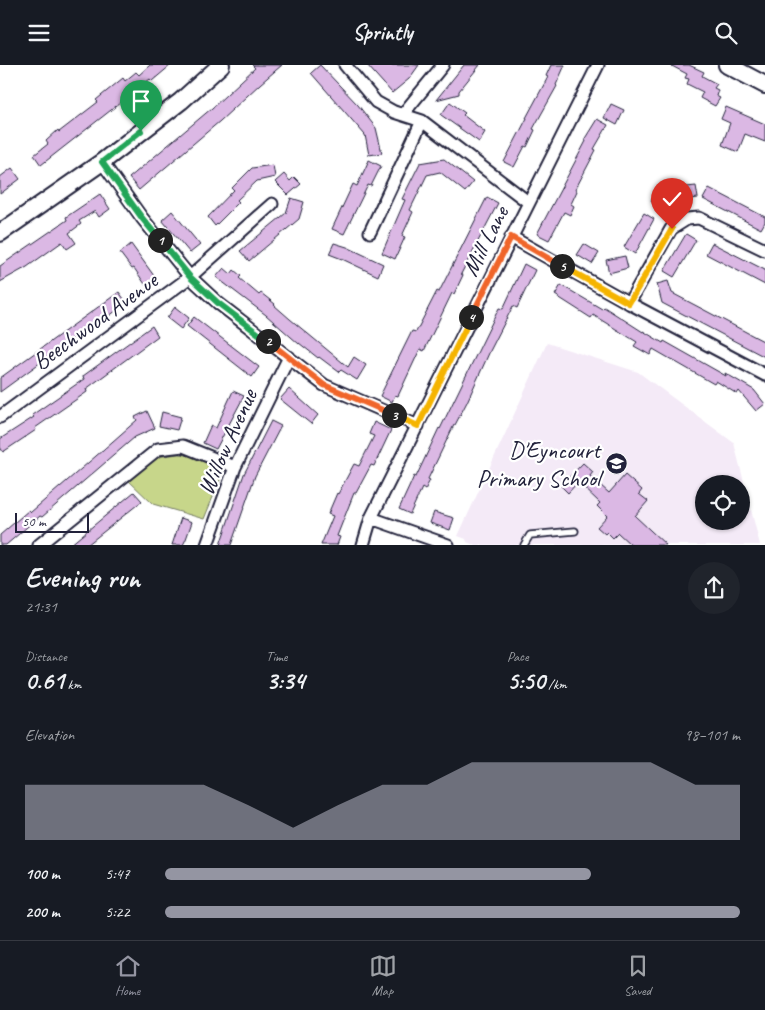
<!DOCTYPE html>
<html lang="en">
<head>
<meta charset="utf-8">
<style>
  :root { --surface:#171b24; --page:#20242c; --text:#f1f3f6; --muted:#9ea1a6; --line:#363941; --accent:#9495a2 }
  body { margin:0; font-family:Caveat,sans-serif; background:var(--page); color:var(--text); height:100vh; display:flex; flex-direction:column; font-size:19px; white-space:nowrap }
  * { box-sizing:border-box; margin:0 }
  p { font-size:16px; color:var(--muted) }
  .icon { flex:none; width:28px; height:28px; fill:none; stroke:currentColor; stroke-width:2; stroke-linecap:round; stroke-linejoin:round }
  .map { position:relative; height:480px; overflow:hidden }
  .side { display:flex; flex-direction:column; background:var(--surface); flex:1 }
  .side>* { flex:none }
  .buttons { position:absolute; left:695px; top:410px; display:grid; gap:10px }
  .buttons a { display:grid; place-items:center; width:55px; height:55px; border-radius:50%; background:var(--surface); box-shadow:0 1px 4px #0004; font-size:25px }
  .scale { position:absolute; left:15px; bottom:12px; width:74px; box-sizing:border-box; padding-left:5px; border:2px solid #22223b; border-top:0; font-size:14px; line-height:18px; white-space:nowrap; color:#22223b; -webkit-text-stroke:4px #fff; paint-order:stroke }
  .pin { position:absolute; display:grid; place-items:center; width:42px; height:42px; color:#fff; margin:-51px -21px; border-radius:50% 50% 50% 0; rotate:-45deg; box-shadow:0 0 5px #0007 }
  .pin .icon { rotate:45deg }
  .km { position:absolute; width:25px; height:25px; margin:-12px; border-radius:50%; background:#222; color:#fff; font-size:14px; line-height:25px; text-align:center }
  .round { display:grid; place-items:center; flex:none; width:52px; height:52px; border-radius:26px; background:var(--page) }
  .headline { display:flex; align-items:center; justify-content:space-between; height:85px; padding:0 25px }
  h1 { font-size:28px; font-weight:700; line-height:38px }
  .metrics { display:grid; grid-template-columns:repeat(3,1fr); gap:8px; height:85px; padding:5px 25px }
  .metrics div { display:grid; align-content:center }
  .metrics b { font-size:25px; font-weight:700 }
  .metrics small { font-size:14px; font-weight:400 }
  .metrics p { font-size:14px }
  .chart { height:140px; padding:10px 25px }
  .chart p { display:flex; justify-content:space-between }
  .chart svg { width:100%; height:90px; margin-top:5px; fill:var(--accent); opacity:.7 }
  ul { padding:0 25px; list-style:none; font-size:16px }
  li { display:grid; grid-template-columns:80px 60px 1fr; align-items:center; height:38px }
  li i { height:12px; border-radius:6px; background:var(--accent) }
  header { display:flex; justify-content:space-between; align-items:center; height:65px; padding:0 25px; background:var(--surface); font-size:22px; font-weight:700 }
  .tabs { display:flex; justify-content:space-around; align-items:center; height:70px; border-top:1px solid var(--line); background:var(--surface); font-size:14px; color:var(--muted) }
  .tabs a { display:grid; justify-items:center; gap:2px }
  .tabs .on { color:var(--accent) }
  .map>svg:first-child { display:block }
  .built { fill:#f4eaf7; fill-rule:evenodd }
  .green { fill:#c7d68a; stroke:#747c62 }
  .building { fill:#dbb8e4; stroke:#22223b }
  .lines { fill:none; stroke-linecap:round; stroke-linejoin:round }
  .lane-casing { stroke:#22223b; stroke-width:9 }
  .street-casing { stroke:#22223b; stroke-width:15 }
  .secondary-casing { stroke:#22223b; stroke-width:20 }
  .lane { stroke:#fff; stroke-width:5.5 }
  .street { stroke:#fff; stroke-width:11 }
  .secondary { stroke:#fff; stroke-width:16 }
  .split-1-casing { stroke:#fff; stroke-width:10 }
  .split-2-casing { stroke:#fff; stroke-width:10 }
  .split-3-casing { stroke:#fff; stroke-width:10 }
  .split-4-casing { stroke:#fff; stroke-width:10 }
  .split-5-casing { stroke:#fff; stroke-width:10 }
  .split-6-casing { stroke:#fff; stroke-width:10 }
  .split-1 { stroke:#22a559; stroke-width:6 }
  .split-2 { stroke:#22a559; stroke-width:6 }
  .split-3 { stroke:#f0652b; stroke-width:6 }
  .split-4 { stroke:#f5b400; stroke-width:6 }
  .split-5 { stroke:#f0652b; stroke-width:6 }
  .split-6 { stroke:#f5b400; stroke-width:6 }
  .labels { text-anchor:middle; dominant-baseline:central; stroke-width:4.5; stroke-linejoin:round; paint-order:stroke }
  .street-label { font-size:24px; fill:#22223b; stroke:#fff }
  .poi-label { font-size:24px; fill:#22223b; stroke:#fff; text-anchor:end }
</style>
</head>
<body>
<header><svg class="icon" aria-label="menu" viewBox="0 0 24 24"><path d="M4 6h16M4 12h16M4 18h16"/></svg>Sprintly<svg class="icon" aria-label="search" viewBox="0 0 24 24"><circle cx="10" cy="10" r="6"/><path d="M15 15l6 6"/></svg></header>
<div class="map">
<svg width="765" height="480" viewBox="0 0 765 480">
  <rect width="100%" height="100%" fill="#fff"/>
  <filter id="ink" filterUnits="userSpaceOnUse"><feTurbulence type="fractalNoise" baseFrequency=".02" numOctaves="2"/><feDisplacementMap in="SourceGraphic" scale="10" xChannelSelector="R" yChannelSelector="G"/><feConvolveMatrix kernelMatrix="1 2 1 2 8 2 1 2 1" color-interpolation-filters="sRGB"/></filter>
  <g filter="url(#ink)">
    <path class="built" d="M547,278L638,307L734,378L760,480H474L467,477L466,474L458,471ZM704,419H741V456H704Z"/>
    <path class="green" d="M178,389L188,390L224,405L204,454L153,439L128,415L157,392Z"/>
    <path class="building" d="M150,0H171L152,16L150,14L120,38L41,100L34,90L48,79L46,76L58,65L59,67L98,37L96,35L123,13L125,16L136,7L139,10Z
      M252,0H282L260,19L220,56L139,125L129,113L212,43L255,3Z
      M320,0L358,40L376,63L382,88L369,90L365,70L311,8Z
      M367,0H419L409,14L392,28Z
      M464,0H480L459,26V29L436,35Z
      M551,0H565L556,20L557,21L533,64L535,65L527,82L525,81L514,102L504,97L527,53H526L548,12L546,11Z
      M670,0H689L704,7L702,11L717,19L714,23L718,25L716,31L720,33L715,41L700,33L703,27L687,19L689,14L685,13L687,9Z
      M450,37L465,48L463,50L485,67L479,77L441,50Z
      M611,39L624,45L617,60L604,53Z
      M726,42L765,59V77L745,69L738,87L722,80L730,58L721,54Z
      M597,54L608,60L594,84L596,85L575,125L577,126L571,139L574,141L570,150L564,147L549,175L537,169L586,76L584,75Z
      M444,94L473,117L465,127L440,107L427,110L410,145L413,147L402,171L405,172L395,194L382,188L405,135L402,134L420,98Z
      M369,95L381,101L371,121L368,120L344,169L332,164L353,119L357,121Z
      M273,100L275,112L257,116L237,135L239,137L215,161L208,152L234,125L232,123L252,103Z
      M12,103L20,114L0,129V112Z
      M284,109L290,116L294,112L301,119L288,130L275,117Z
      M696,121L698,133L675,136L658,147L651,135L669,124Z
      M709,123L765,152V157L761,164L703,134Z
      M100,129L110,144L99,152L95,146L79,156L81,159L69,168L76,178L67,184L62,177L27,202L0,217V201L67,155L66,152Z
      M487,132L498,138L461,209L463,210L454,229L452,228L424,286L420,284L398,331L395,330L392,337L380,331L412,266L416,267L437,226L439,227Z
      M291,133L304,137L299,154L249,196L240,186L286,148Z
      M172,146L200,180L190,188L162,155Z
      M644,148L654,154L635,189L624,182Z
      M686,169L696,175L674,212L664,206Z
      M334,178L347,182L383,199L378,211L342,194L329,189Z
      M712,178L765,205V220L706,189Z
      M131,179L157,215L147,222L134,203L132,204L120,188Z
      M584,179L599,188L592,199L577,190Z
      M625,191L628,203L609,208L606,195Z
      M524,199L535,205L517,243L513,241L490,286L467,337L455,360H454L428,414L430,415L425,425L422,423L410,449L399,444L411,418L414,411L416,412L439,363L440,364L499,243L503,244Z
      M224,203L231,209L234,205L241,211L239,213L259,230L261,228L275,239L274,240L290,254L348,302L354,292L366,300L357,315L341,305L339,307L319,292L318,293L299,278V279L266,250L216,212Z
      M668,216L672,228L765,277V292L662,238L657,219Z
      M561,220L602,244L604,242L643,267V266L663,278L664,276L726,311L725,308L754,325L765,339L756,346L739,326L737,329L716,316L714,319L653,284L650,290L634,281L637,277L593,250L591,253L555,230Z
      M119,227L127,238L95,261L94,260L74,273L0,327V313Z
      M175,242L189,253L181,264L167,253Z
      M194,252L259,302L252,312L187,261Z
      M152,261L158,271L86,324L87,327L35,363L36,365L3,387L0,382V374L34,352L32,350L84,314L83,311Z
      M289,324L318,350L311,359L280,334Z
      M233,326L244,331L216,384L203,378L211,360L216,363Z
      M147,346L155,363L135,372L42,452L40,451L6,480H0V470L29,445L31,447L96,391L137,355L135,352Z
      M162,347L181,352L177,365L159,361Z
      M271,356L281,361L255,411L231,480H220L244,409Z
      M374,357L391,365L374,401L371,400L356,428H354L337,471L340,472L337,480H321L333,451L328,449L337,428L338,429L354,399L359,401L374,371L369,369Z
      M583,398L593,407L590,411L609,428L625,410L642,425L639,429L648,436L635,451L666,480H631L618,468L613,473L607,467L605,469L597,462L607,451L597,441L600,438L578,417L568,428L561,421Z
      M134,427L142,436L87,480H70Z
      M434,447L454,453L450,465L430,458Z
      M181,453L192,457L186,474L183,480H172Z"/>
    <g class="lines">
      <defs>
        <path id="lane" d="M524,480L530,470L575,466"/>
        <path id="street" d="M345,0L376,37L394,47L422,56L528,137
          M403,49L443,0
          M102,97L142,153L190,212L218,238L324,320L418,361
          M370,167L422,56
          M511,172L629,238L765,310
          M629,238L671,164L687,154L699,153L765,185
          M0,352L190,212L272,139
          M371,453L448,480
          M39,480L158,384L183,381L235,402
          M207,480L235,402L289,292
          M363,480L371,453L598,0"/>
        <path id="secondary" d="M727,0L765,20
          M0,168L102,97L181,36L221,0"/>
      </defs>
      <use href="#lane" class="lane-casing"/>
      <use href="#street" class="street-casing"/>
      <use href="#secondary" class="secondary-casing"/>
      <use href="#lane" class="lane"/>
      <use href="#street" class="street"/>
      <use href="#secondary" class="secondary"/>
    </g>
  </g>
  <g class="lines" filter="url(#ink)">
    <defs>
      <path id="split-1" d="M141,66L102,97L142,153L160,175"/>
      <path id="split-2" d="M160,175L190,212L218,238L268,276"/>
      <path id="split-3" d="M268,276L324,320L394,350"/>
      <path id="split-4" d="M394,350L418,361L471,252"/>
      <path id="split-5" d="M471,252L511,172L562,201"/>
      <path id="split-6" d="M562,201L629,238L672,164"/>
    </defs>
    <use href="#split-1" class="split-1-casing"/>
    <use href="#split-2" class="split-2-casing"/>
    <use href="#split-3" class="split-3-casing"/>
    <use href="#split-4" class="split-4-casing"/>
    <use href="#split-5" class="split-5-casing"/>
    <use href="#split-6" class="split-6-casing"/>
    <use href="#split-1" class="split-1"/>
    <use href="#split-2" class="split-2"/>
    <use href="#split-3" class="split-3"/>
    <use href="#split-4" class="split-4"/>
    <use href="#split-5" class="split-5"/>
    <use href="#split-6" class="split-6"/>
  </g>
  <defs>
    <symbol id="school-disc" viewBox="-11 -11 22 22"><circle r="9.5" fill="#22223b" stroke="#fff"/><path d="M0-5L7-2L0 1L-7-2ZM-4 1L0 2.5L4 1V4Q0 6-4 4Z" fill="#fff"/></symbol>
  </defs>
  <g fill-rule="evenodd">
    <use href="#school-disc" x="604" y="386" width="25" height="25"/>
  </g>
  <g class="labels">
    <g class="street-label">
      <text transform="translate(485 176) rotate(-63)">Mill Lane</text>
      <text transform="translate(95 256) rotate(-36)">Beechwood Avenue</text>
      <text transform="translate(227 377) rotate(-66)">Willow Avenue</text>
    </g>
    <g class="poi-label">
      <text x="600" y="385">D'Eyncourt<tspan x="600" dy="28">Primary School</tspan></text>
    </g>
  </g>
</svg>
<div class="buttons">
<a><svg class="icon" aria-label="locate" viewBox="0 0 24 24"><circle cx="12" cy="12" r="6"/><path d="M12 2v4M12 18v4M2 12h4M18 12h4"/></svg></a>
</div>
<div class="scale">50 m</div>
<div class="pin" style="left:141px;top:66px;background:#1e9e55"><svg class="icon" aria-label="arrive" viewBox="0 0 24 24"><path d="M6 21V4h12l-3 4 3 4H6"/></svg></div>
<div class="pin" style="left:672px;top:164px;background:#d93025"><svg class="icon" aria-label="check" viewBox="0 0 24 24"><path d="M5 12l5 5 9-10"/></svg></div>
<b class="km" style="left:160px;top:175px">1</b>
<b class="km" style="left:268px;top:276px">2</b>
<b class="km" style="left:394px;top:350px">3</b>
<b class="km" style="left:471px;top:252px">4</b>
<b class="km" style="left:562px;top:201px">5</b>
</div>
<section class="side">
<div class="headline"><div><h1>Evening run</h1><p>21:31</p></div><a class="round"><svg class="icon" aria-label="share" viewBox="0 0 24 24"><path d="M12 15V3M7 8l5-5 5 5M5 13v7h14v-7"/></svg></a></div>
<div class="metrics">
<div><p>Distance</p><b>0.61<small> km</small></b></div>
<div><p>Time</p><b>3:34</b></div>
<div><p>Pace</p><b>5:50<small> /km</small></b></div>
</div>
<div class="chart"><p><span>Elevation</span>98–101 m</p>
<svg viewBox="0 0 160 44" preserveAspectRatio="none"><path d="M0 44V17L10 17L20 17L30 17L40 17L50 27L60 38L70 27L80 17L90 17L100 6L110 6L120 6L130 6L140 6L150 17L160 17V44z"/></svg>
</div>
<ul>
<li><b>100 m</b>5:47<i style="width:74%"></i></li>
<li><b>200 m</b>5:22<i style="width:100%"></i></li>
</ul>
</section>
<nav class="tabs">
<a class="on"><svg class="icon" aria-label="home" viewBox="0 0 24 24"><path d="M3 11l9-7 9 7M6 9v11h12V9"/></svg>Home</a>
<a><svg class="icon" aria-label="map" viewBox="0 0 24 24"><path d="M3 6l6-2 6 2 6-2v14l-6 2-6-2-6 2zM9 4v14M15 6v14"/></svg>Map</a>
<a><svg class="icon" aria-label="saved" viewBox="0 0 24 24"><path d="M7 4h10v16l-5-4-5 4z"/></svg>Saved</a>
</nav>
</body>
</html>
